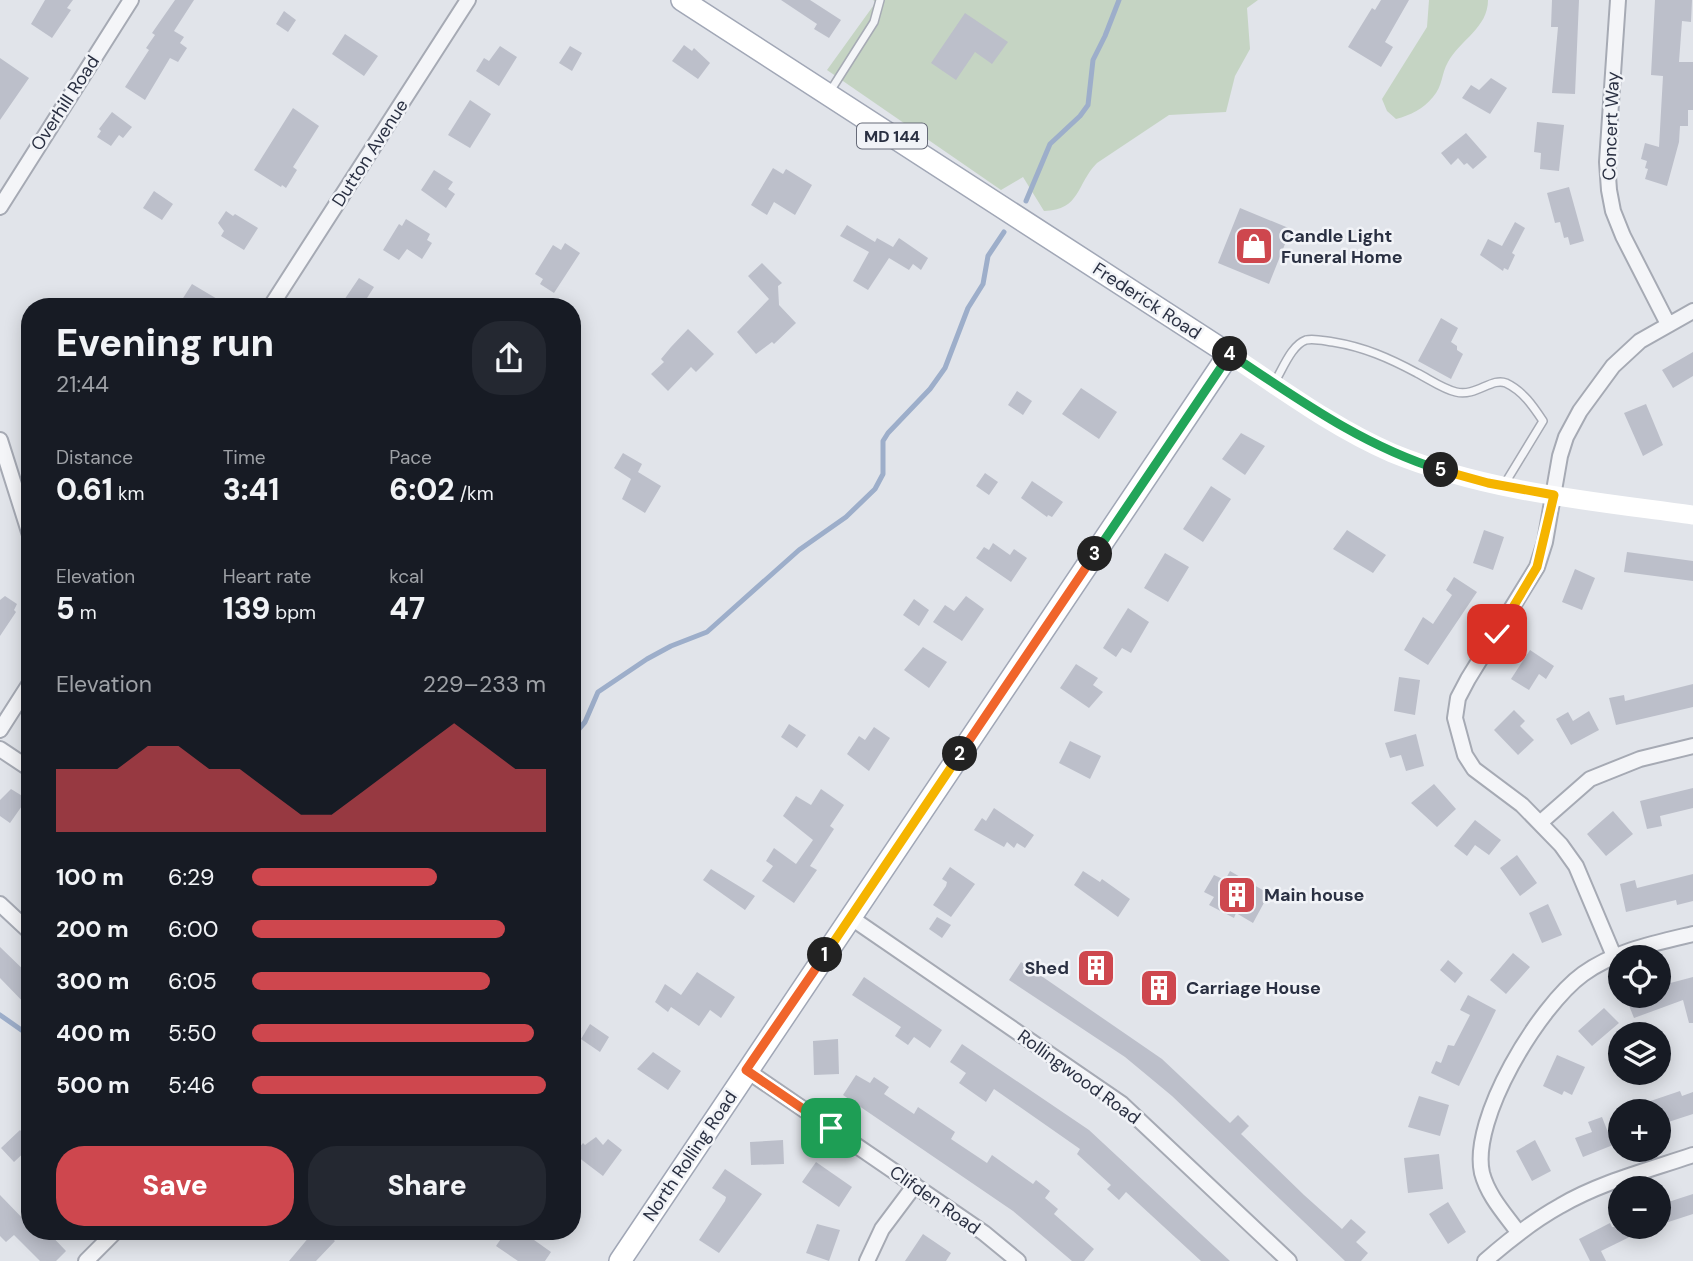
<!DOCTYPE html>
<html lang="en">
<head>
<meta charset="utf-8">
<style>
  :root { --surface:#171b24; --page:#242831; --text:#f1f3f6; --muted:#9ea1a6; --accent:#ce474e }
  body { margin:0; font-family:"DM Sans",sans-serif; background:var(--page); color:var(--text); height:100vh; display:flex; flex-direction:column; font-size:26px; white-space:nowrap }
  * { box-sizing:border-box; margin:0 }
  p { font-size:23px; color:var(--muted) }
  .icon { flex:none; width:38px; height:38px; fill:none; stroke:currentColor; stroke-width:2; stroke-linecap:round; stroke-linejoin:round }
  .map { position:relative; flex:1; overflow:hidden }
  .panel { position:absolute; left:21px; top:298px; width:560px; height:942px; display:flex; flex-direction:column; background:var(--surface); border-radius:28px; box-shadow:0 4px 18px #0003 }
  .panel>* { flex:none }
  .fabs { position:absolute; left:1608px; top:945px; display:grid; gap:14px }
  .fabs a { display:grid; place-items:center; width:63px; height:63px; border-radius:50%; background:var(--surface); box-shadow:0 4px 18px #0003; font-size:35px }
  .pin { position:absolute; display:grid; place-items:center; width:60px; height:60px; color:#fff; margin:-30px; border-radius:14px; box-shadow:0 4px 10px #0006 }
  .km { position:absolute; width:35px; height:35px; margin:-18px; border-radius:50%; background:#222; color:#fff; font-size:19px; line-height:35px; text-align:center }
  .round { display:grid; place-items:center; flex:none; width:74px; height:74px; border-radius:28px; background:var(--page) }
  .head { display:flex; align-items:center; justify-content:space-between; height:119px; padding:0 35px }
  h1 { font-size:38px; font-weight:800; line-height:52px }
  .stats { display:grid; grid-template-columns:repeat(3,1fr); gap:10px; height:119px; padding:7px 35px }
  .stats div { display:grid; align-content:center }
  .stats b { font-size:30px; font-weight:800 }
  .stats small { font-size:19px; font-weight:400 }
  .stats p { font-size:19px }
  .chart { height:196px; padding:14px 35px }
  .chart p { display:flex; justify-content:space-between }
  .chart svg { width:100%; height:126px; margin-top:7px; fill:var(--accent); opacity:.7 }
  .cta { display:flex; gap:14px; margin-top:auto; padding:14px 35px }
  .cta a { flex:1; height:80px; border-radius:28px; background:var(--accent); color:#fff; font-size:28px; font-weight:800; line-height:80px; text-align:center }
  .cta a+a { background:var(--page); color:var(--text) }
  ul { padding:0 35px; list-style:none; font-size:23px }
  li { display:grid; grid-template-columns:112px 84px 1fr; align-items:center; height:52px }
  li i { height:18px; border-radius:9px; background:var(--accent) }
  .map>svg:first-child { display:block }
  .green { fill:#c5d4c3 }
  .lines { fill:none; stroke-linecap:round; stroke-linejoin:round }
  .stream { stroke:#9daeca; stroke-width:5 }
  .building { fill:#bcbfca }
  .lane-casing { stroke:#a6aab4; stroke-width:10 }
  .street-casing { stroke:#a6aab4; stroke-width:18 }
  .primary-casing { stroke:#a1a7b6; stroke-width:24 }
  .lane { stroke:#f4f5f8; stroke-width:7 }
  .street { stroke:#f4f5f8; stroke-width:14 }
  .secondary { stroke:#fff; stroke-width:19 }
  .primary { stroke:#fff; stroke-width:21 }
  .split-1-casing { stroke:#fff; stroke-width:14 }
  .split-2-casing { stroke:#fff; stroke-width:14 }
  .split-3-casing { stroke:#fff; stroke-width:14 }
  .split-4-casing { stroke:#fff; stroke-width:14 }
  .split-5-casing { stroke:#fff; stroke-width:14 }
  .split-6-casing { stroke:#fff; stroke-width:14 }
  .split-1 { stroke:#f0652b; stroke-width:9 }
  .split-2 { stroke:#f5b400; stroke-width:9 }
  .split-3 { stroke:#f0652b; stroke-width:9 }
  .split-4 { stroke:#22a559; stroke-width:9 }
  .split-5 { stroke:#22a559; stroke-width:9 }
  .split-6 { stroke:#f5b400; stroke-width:9 }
  .labels { text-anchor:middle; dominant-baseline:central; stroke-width:5; stroke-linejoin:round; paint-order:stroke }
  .shield { fill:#f1f3f7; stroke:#666a78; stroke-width:2 }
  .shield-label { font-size:16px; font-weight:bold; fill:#2a3042 }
  .street-label { font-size:18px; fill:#2a3042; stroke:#f1f3f7 }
  .poi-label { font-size:18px; font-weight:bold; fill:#2a3042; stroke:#f1f3f7; text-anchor:start }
</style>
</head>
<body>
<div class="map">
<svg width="1693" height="1261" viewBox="0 0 1693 1261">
  <rect width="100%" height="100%" fill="#e1e4ea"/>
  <path class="green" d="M873,0H1258L1247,8L1250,49L1235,76L1226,112L1169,115L1097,163C1076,184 1081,210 1044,211L1023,177L1001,190L827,70L876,2Z
    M1429,0H1488C1488,28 1460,40 1448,62C1441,74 1443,86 1433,97C1423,109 1411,115 1396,119L1387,111L1382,99L1427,27Z"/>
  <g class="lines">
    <path class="stream" d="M1026,201L1050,144L1080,116L1088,105L1093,60L1105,36L1119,0
      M572,737L585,722L598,692L647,659L671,646L707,632L799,550L846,517L875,489L883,474V441L888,433L930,389L945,368L968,308L983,284L988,256L1004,232
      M0,1015L30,1036"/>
  </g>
  <path class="building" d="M45,0H73L67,8L71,10L52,38L31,24Z
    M175,0H194L174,31L184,37L180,43L187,48L178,62L170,58L145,100L125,87L149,50L146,48L155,35L152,33Z
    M781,0H810L841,20L829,38L814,29L817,24Z
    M1381,0H1409L1385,42L1393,47L1381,67L1348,47L1372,8L1375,10Z
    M1552,0H1579L1575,94L1552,93L1558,27H1551Z
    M1655,0H1692L1691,22L1682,21L1679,62H1693V110H1688V126H1680L1679,142L1667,186L1645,179L1648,169L1645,168L1647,161L1641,159L1645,143L1659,147L1663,76L1651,75Z
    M284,11L296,20L288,32L276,24Z
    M965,13L1008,42L992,64L975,52L956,80L931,63Z
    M345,34L378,56L364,76L332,54Z
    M684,45L692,51L694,48L710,63L698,79L672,61Z
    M500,46L517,57L499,86L476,71L484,58L489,61Z
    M570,46L582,53L572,71L559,63Z
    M0,58L29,78L0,120Z
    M1491,78L1507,88L1490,114L1462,98L1471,85L1479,90Z
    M470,100L491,114L470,148L448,135Z
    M293,108L319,126L293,167L297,170L286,188L282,185L281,187L254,170Z
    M112,112L132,127L123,138L119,135L111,146L97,137L101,131L99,129Z
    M1537,122L1564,125L1559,171L1540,169L1541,153L1534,152Z
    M1466,133L1487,157L1473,169L1467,163L1464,165L1458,158L1451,165L1441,153Z
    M773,168L783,174L786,169L812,185L795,215L774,202L767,215L751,205Z
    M434,170L453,182L448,189L455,194L446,208L421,190Z
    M1569,187L1584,241L1570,245L1568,237L1564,238L1560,222L1555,223L1547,193Z
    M154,191L173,204L162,220L143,208Z
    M1240,208L1291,229L1269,284L1218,263Z
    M226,211L233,216L235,214L258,228L244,250L221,236L224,231L218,223Z
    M406,219L430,234L427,240L432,243L422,259L407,249L399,260L383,250L399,224L402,226Z
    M1515,222L1525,228L1512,253L1515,255L1508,270L1504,268L1503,271L1480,255L1488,239L1502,246Z
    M847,225L875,242L877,238L893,247L899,238L928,258L921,270L913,264L909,270L889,258L868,290L853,281L869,252L840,236Z
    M565,243L580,253L554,293L540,284L543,279L535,274L553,245L561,250Z
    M762,263L782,283L778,286L779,305L796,323L774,344L772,342L756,354L737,332L769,299L748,276Z
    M359,278L374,287L362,306H340Z
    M192,284L229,306H178Z
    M1441,318L1458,328L1451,342L1457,346V350L1463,354L1451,379L1418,361Z
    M688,329L714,354L696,372L691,367L668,391L651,374L664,362L661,359L671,347Z
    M1693,352V376L1673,388L1662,370Z
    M1081,388L1117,412L1099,439L1062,414Z
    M1017,391L1032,401L1023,415L1008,405Z
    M1646,404L1663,445L1643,456L1624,413Z
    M1241,433L1265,446L1245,475L1222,459Z
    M623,453L642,464L638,472L661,486L645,513L622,499L631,479L614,468Z
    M985,473L998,482L989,495L976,486Z
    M1032,481L1063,502L1052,517L1048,515L1047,517L1021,498Z
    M1211,486L1231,499L1203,542L1183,529Z
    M1347,530L1386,555L1373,573L1333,549Z
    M1484,530L1504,537L1493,570L1473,563Z
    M993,543L1010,555L1014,549L1027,558L1011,582L976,558L984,547L989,550Z
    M1627,552L1693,561V581L1624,572Z
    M1165,553L1189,567L1168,602L1144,588Z
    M1575,569L1595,578L1582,610L1562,602Z
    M1454,577L1477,592L1428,665L1404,650L1423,617L1433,624L1452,595L1446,590Z
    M5,596L17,604L14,610L16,612L0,636V600Z
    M966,596L984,609L962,641L933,622L945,605L954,611Z
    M914,599L929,610L919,626L903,615Z
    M1128,608L1149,622L1131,653L1122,648L1116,657L1103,648Z
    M923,647L947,662L929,688L904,670Z
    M1530,650L1554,666L1546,679L1539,674L1529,690L1511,679Z
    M1076,664L1098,678L1093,685L1103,692L1089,708L1060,688Z
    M1399,677L1420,680L1415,715L1394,711Z
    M1693,684V707L1616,725L1609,698L1624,695L1625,701Z
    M1514,710L1525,721L1520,726L1534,740L1518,755L1494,730Z
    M1589,711L1599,730L1571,745L1556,719L1568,712L1573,721Z
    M789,724L806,735L797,748L781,737Z
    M874,727L890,738L869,771L847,754L859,736L865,740Z
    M1416,734L1424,766L1406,771L1401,755L1390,758L1385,743Z
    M1070,741L1101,756L1090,779L1059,763Z
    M1434,784L1456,809L1437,827L1411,803Z
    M1693,788V808L1660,816L1662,826L1647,829L1640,801Z
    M11,789L24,797L21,801L24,803L10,823L0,816V800Z
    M821,789L844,805L830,826L834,829L810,866L817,870L794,903L762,881L773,866L766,861L774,848L796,864L813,840L783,816L796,796L811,805Z
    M994,808L1034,835L1025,848L1017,843L1014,848L1007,842L1004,847L974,830L982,818L986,821Z
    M1613,811L1633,834L1606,856L1587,834Z
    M1475,820L1501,840L1489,855L1475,845L1467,856L1454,846Z
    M1517,855L1537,883L1520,896L1500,868Z
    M950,867L975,884L951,917L933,905L946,886L947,882L942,879Z
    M711,869L755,896L745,910L703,880Z
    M1083,871L1100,882L1102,879L1130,899L1118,917L1074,885Z
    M1230,871L1266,892V899L1253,923L1236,913L1234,918L1209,905L1214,897L1204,892L1214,875L1225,880Z
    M1693,874V901L1677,905L1676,900L1626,912L1620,884L1635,880L1637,888Z
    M1548,904L1562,935L1542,943L1529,913Z
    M937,917L951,925L942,938L929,929Z
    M0,947L30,976V1009L0,978Z
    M1513,953L1530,967L1506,994L1490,980Z
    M1448,960L1463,973L1455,983L1440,970Z
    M1021,962L1162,1059L1230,1123L1238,1115L1249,1126L1241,1134L1304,1195L1342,1229L1351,1219L1366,1232L1356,1242L1368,1253L1361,1261H1345L1172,1096L1125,1057L1009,980Z
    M1160,970L1175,981L1157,1006L1142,996Z
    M697,972L735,997L721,1018L710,1010L699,1026L671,1007L668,1012L655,1002L665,984L681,995Z
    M864,977L942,1030L930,1048L914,1037L908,1045L895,1036L901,1027L852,995Z
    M1693,977V1023H1689L1683,1000L1634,1018L1626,998L1659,996V986Z
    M1468,995L1496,1010L1459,1086L1431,1073L1436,1061L1441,1063L1448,1045L1454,1046L1470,1015L1460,1010Z
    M1604,1008L1619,1023L1592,1046L1578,1031Z
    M590,1024L609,1037L600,1052L581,1039Z
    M838,1039L839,1074L814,1075L813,1041Z
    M962,1044L1089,1130L1230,1261H1201L1126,1192L1119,1200L1107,1189L1111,1185L1077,1154L1080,1149L994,1089L986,1102L959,1083L966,1073L950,1062Z
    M653,1052L681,1071L668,1090L637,1069Z
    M1557,1055L1585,1067L1572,1095L1564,1091L1562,1095L1543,1086Z
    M856,1075L870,1083L874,1077L889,1087L884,1094L914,1114L918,1107L955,1132L951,1139L987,1163L992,1155L1033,1184L1036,1180L1050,1191L1045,1198L1058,1209L1054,1214L1094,1249L1084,1261H1072L1013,1211L843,1095Z
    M1680,1091L1682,1096L1693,1092V1114L1659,1125V1111H1627V1109Z
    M1419,1096L1449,1105L1440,1136L1408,1127Z
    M1602,1117L1613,1145L1583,1157L1575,1138L1592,1132L1588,1122Z
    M20,1130L30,1140V1147L14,1162L1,1148Z
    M596,1137L603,1145L608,1139L622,1150L603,1176L574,1154L583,1143L585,1145Z
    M783,1140L784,1164L751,1165L750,1142Z
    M1535,1140L1551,1171L1532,1181L1516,1151Z
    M1439,1154L1443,1189L1408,1193L1404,1158Z
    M816,1162L852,1187L839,1207L802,1182Z
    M725,1169L762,1194L719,1253L699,1240L725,1201L726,1197L712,1188Z
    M1693,1194V1214L1659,1225V1205Z
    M0,1195L30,1226V1230H46L66,1251L56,1261H40L14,1235L6,1242L0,1236Z
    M1448,1202L1466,1232L1448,1244L1429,1214Z
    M1610,1223L1612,1227H1650L1601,1251L1606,1261H1590L1579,1239Z
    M817,1224L840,1230L829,1261L806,1253Z
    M315,1230H323L335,1241L316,1261H289Z
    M507,1230H520L551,1252L545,1261H518L496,1246Z
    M923,1234L951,1253L946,1261H905Z"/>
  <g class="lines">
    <defs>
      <path id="lane" d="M829,93L874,22L880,0
        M1274,383C1282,371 1291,345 1306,340C1314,338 1325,341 1333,342C1364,347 1389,358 1417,373C1429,379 1443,389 1456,392C1476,397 1492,377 1506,383C1523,391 1533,406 1543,421L1504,485"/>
      <path id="street" d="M1618,0L1607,162L1609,190L1613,211L1623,236L1668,324
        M0,207L131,0
        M271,306L468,0
        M0,440L30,535
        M0,730L30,683
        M0,749L30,769
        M1541,822L1590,779L1640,759L1693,746
        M0,904L30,932
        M850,917L1122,1104L1289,1261
        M1614,956L1576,866L1561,845L1522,805L1474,769L1465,755L1455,718L1458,698L1468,679L1537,567L1545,542L1560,456L1566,437L1580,411L1613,366L1640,341L1693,311
        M746,1070L984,1233L1018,1261
        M1518,1232C1505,1214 1488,1196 1482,1173C1470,1119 1539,1006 1583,974C1615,951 1655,943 1693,934
        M86,1261L117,1230
        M867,1261L882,1229L915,1185
        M1485,1261C1509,1240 1533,1221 1560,1206C1601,1182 1649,1170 1693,1155"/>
      <path id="primary" d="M620,1261L1229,354L682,0"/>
    </defs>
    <use href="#lane" class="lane-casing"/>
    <use href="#street" class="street-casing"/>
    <use href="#primary" class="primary-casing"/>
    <use href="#lane" class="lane"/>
    <use href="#street" class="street"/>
    <path class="secondary" d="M1229,354C1282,389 1334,428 1392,453C1487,492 1592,501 1693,515"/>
    <use href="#primary" class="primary"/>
  </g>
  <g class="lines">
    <defs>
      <path id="split-1" d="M825,955L746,1070L831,1128"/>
      <path id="split-2" d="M825,955L960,754"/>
      <path id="split-3" d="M960,754L1095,554"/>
      <path id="split-4" d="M1095,554L1230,354"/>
      <path id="split-5" d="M1230,354C1298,399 1363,446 1441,470"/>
      <path id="split-6" d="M1441,470L1488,483L1554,495L1537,567L1497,634"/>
    </defs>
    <use href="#split-1" class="split-1-casing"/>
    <use href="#split-2" class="split-2-casing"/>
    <use href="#split-3" class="split-3-casing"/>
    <use href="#split-4" class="split-4-casing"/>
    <use href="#split-5" class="split-5-casing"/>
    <use href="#split-6" class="split-6-casing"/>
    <use href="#split-1" class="split-1"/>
    <use href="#split-2" class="split-2"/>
    <use href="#split-3" class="split-3"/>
    <use href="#split-4" class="split-4"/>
    <use href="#split-5" class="split-5"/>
    <use href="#split-6" class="split-6"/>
  </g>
  <defs>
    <symbol id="shop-square" viewBox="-11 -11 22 22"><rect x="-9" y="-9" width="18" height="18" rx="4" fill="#ce474e" stroke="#f1f3f7"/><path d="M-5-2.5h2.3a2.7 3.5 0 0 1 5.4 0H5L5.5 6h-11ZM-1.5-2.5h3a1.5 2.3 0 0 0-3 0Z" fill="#fff"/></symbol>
    <symbol id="building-square" viewBox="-11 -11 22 22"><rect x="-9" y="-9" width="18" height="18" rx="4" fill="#ce474e" stroke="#f1f3f7"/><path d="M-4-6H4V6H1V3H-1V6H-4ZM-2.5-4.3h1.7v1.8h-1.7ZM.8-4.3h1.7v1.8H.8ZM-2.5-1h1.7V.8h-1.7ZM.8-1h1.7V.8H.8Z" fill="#fff"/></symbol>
  </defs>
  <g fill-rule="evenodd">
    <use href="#shop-square" x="1232" y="224" width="44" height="44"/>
    <use href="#building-square" x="1215" y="873" width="44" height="44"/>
    <use href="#building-square" x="1074" y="946" width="44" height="44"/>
    <use href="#building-square" x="1137" y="966" width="44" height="44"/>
  </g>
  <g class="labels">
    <rect class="shield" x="857" y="123.5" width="70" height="25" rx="5"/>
    <g class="shield-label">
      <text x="892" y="136">MD 144</text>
    </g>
    <g class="street-label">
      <text transform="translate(65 103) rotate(-57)">Overhill Road</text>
      <text transform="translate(1611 126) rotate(-88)">Concert Way</text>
      <text transform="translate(370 153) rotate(-57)">Dutton Avenue</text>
      <text transform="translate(1147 301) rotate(33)">Frederick Road</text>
      <text transform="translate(1079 1077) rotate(36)">Rollingwood Road</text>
      <text transform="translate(690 1156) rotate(-56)">North Rolling Road</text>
      <text transform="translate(935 1200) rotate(35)">Clifden Road</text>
    </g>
    <g class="poi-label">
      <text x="1281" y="236">Candle Light<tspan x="1281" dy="21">Funeral Home</tspan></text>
      <text x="1264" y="895">Main house</text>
      <text x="1069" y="968" text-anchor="end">Shed</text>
      <text x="1186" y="988">Carriage House</text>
    </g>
  </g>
</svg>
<div class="fabs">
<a><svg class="icon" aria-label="locate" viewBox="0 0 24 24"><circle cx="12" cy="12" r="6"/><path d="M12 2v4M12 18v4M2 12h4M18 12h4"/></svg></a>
<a><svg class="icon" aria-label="layers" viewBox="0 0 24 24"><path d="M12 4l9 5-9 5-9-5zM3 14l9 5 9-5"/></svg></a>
<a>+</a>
<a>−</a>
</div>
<div class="pin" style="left:831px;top:1128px;background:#1e9e55"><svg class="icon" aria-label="arrive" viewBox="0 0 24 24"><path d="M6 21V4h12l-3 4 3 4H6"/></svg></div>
<div class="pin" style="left:1497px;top:634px;background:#d93025"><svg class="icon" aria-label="check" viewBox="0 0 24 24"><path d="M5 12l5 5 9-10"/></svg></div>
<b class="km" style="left:825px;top:955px">1</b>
<b class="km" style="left:960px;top:754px">2</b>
<b class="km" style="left:1095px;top:554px">3</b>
<b class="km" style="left:1230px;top:354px">4</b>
<b class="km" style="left:1441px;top:470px">5</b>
<section class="panel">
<div class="head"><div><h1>Evening run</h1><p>21:44</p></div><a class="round"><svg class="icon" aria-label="share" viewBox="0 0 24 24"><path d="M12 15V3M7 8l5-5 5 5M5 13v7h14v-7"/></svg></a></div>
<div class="stats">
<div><p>Distance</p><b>0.61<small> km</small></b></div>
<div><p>Time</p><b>3:41</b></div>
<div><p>Pace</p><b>6:02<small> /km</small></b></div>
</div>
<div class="stats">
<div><p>Elevation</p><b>5<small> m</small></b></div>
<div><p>Heart rate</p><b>139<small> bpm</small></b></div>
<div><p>kcal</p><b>47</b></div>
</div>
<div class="chart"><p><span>Elevation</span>229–233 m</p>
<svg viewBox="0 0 160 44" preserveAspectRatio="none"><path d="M0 44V22L10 22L20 22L30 14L40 14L50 22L60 22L70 30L80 38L90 38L100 30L110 22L120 14L130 6L140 14L150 22L160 22V44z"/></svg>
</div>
<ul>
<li><b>100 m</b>6:29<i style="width:63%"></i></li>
<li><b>200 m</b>6:00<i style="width:86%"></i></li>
<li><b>300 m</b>6:05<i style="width:81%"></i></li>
<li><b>400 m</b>5:50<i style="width:96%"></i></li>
<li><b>500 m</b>5:46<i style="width:100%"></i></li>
</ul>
<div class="cta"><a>Save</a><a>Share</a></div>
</section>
</div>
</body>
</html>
